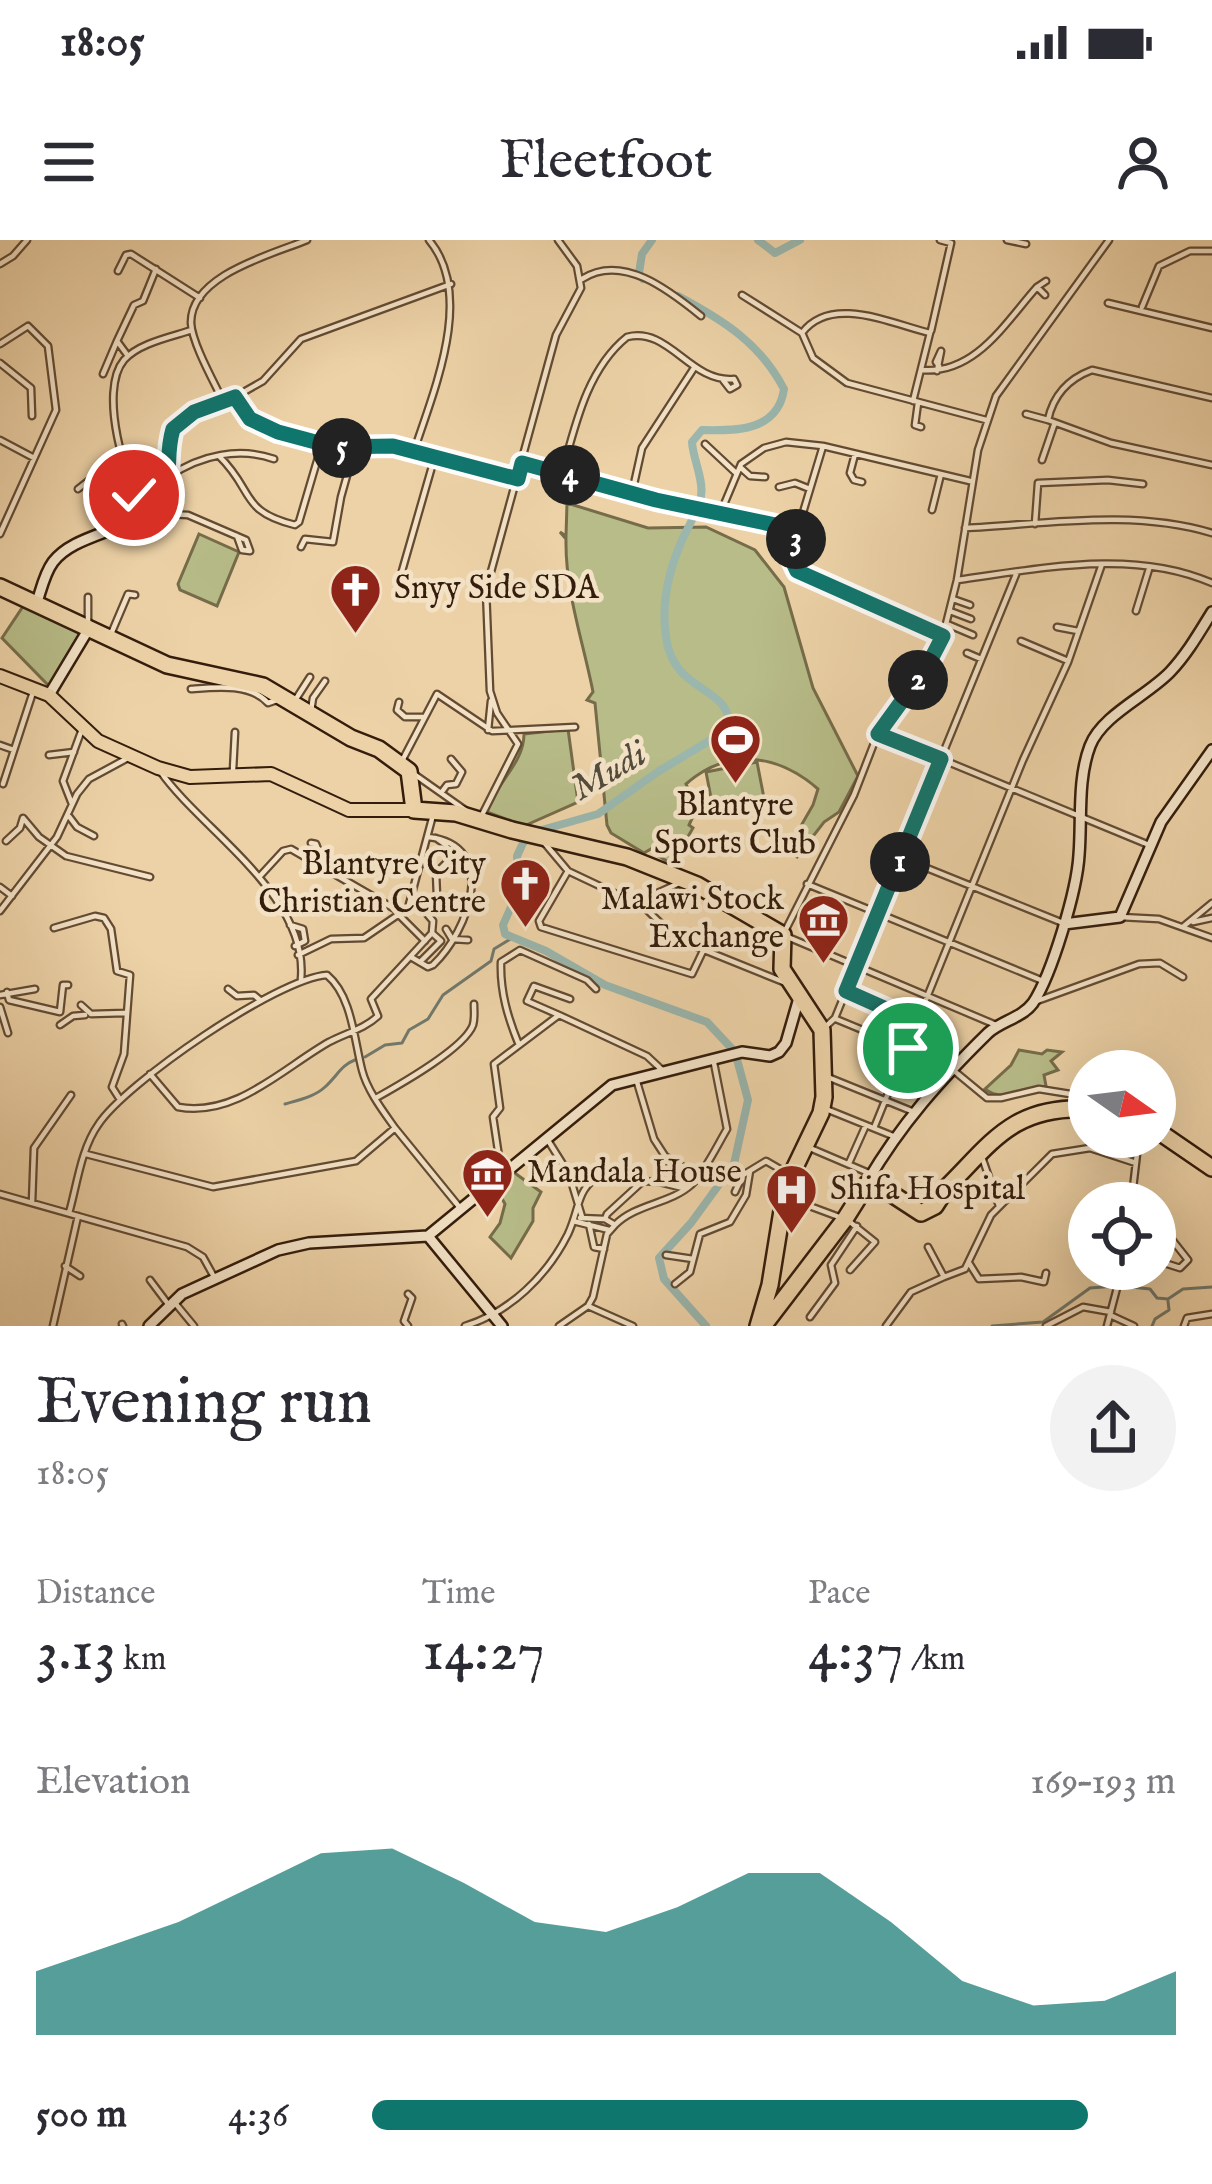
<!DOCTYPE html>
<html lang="en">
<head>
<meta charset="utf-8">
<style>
  :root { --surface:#fff; --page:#f2f2f3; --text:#2b2b33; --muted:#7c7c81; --accent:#0f766e }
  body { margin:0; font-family:"IM FELL English",serif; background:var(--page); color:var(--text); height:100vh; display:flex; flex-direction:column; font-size:45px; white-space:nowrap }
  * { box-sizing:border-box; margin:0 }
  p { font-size:39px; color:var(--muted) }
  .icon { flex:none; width:66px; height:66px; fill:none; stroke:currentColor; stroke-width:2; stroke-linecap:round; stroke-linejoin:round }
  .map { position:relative; height:1086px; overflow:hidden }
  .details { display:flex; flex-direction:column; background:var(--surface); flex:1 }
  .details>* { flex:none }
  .needle { width:78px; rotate:104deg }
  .controls { position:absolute; left:1068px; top:810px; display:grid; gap:24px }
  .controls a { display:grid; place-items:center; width:108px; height:108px; border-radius:50%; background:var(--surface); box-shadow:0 12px 48px #0002; font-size:60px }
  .pin { position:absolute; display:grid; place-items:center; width:102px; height:102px; color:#fff; margin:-51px; border:6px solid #fff; border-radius:50%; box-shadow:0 3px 12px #0007 }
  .km { position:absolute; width:60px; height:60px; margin:-30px; border-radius:50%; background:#222; color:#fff; font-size:33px; line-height:60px; text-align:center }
  .round { display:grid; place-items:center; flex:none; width:126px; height:126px; border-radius:63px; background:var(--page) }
  .head { display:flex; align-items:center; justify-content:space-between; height:204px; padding:0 36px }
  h1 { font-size:66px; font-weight:600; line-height:90px }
  .metrics { display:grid; grid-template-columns:repeat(3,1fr); gap:18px; height:204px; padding:12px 36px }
  .metrics div { display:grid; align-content:center }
  .metrics b { font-size:60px; font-weight:600 }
  .metrics small { font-size:33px; font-weight:400 }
  .metrics p { font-size:33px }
  .chart { height:336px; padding:24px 36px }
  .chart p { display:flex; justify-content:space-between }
  .chart svg { width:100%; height:216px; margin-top:12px; fill:var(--accent); opacity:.7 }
  ul { padding:0 36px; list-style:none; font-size:39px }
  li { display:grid; grid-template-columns:192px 144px 1fr; align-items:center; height:90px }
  li i { height:30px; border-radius:15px; background:var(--accent) }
  .status { display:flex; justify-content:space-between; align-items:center; height:84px; padding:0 60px; background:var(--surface); direction:ltr }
  .status svg { height:33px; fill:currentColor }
  header { display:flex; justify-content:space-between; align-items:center; height:156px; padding:0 36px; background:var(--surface); font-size:54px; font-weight:600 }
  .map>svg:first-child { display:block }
  .green { fill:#b7bc88; stroke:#766c4a; stroke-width:3 }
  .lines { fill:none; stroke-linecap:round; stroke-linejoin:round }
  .stream { stroke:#71796d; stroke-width:3 }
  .river { stroke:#9ab6ad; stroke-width:8 }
  .street-casing { stroke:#624a33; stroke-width:9 }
  .secondary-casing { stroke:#341d0c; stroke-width:14 }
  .primary-casing { stroke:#341d0c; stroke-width:16 }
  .highway-casing { stroke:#341d0c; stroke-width:20 }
  .street { stroke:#f3e2c6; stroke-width:4.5 }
  .secondary { stroke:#f3e2c6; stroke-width:9 }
  .primary { stroke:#edd2a7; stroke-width:12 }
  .highway { stroke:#edd2a7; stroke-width:15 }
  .route-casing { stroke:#fff; stroke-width:24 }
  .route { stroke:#0f766e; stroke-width:15 }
  .labels { text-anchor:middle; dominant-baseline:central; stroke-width:9; stroke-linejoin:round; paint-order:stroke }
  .poi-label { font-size:33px; fill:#341d0c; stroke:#f3e2c6; text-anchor:start }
  .water-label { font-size:36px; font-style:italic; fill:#534b3c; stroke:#f3e2c6 }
</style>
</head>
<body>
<div class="status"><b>18:05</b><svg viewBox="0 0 49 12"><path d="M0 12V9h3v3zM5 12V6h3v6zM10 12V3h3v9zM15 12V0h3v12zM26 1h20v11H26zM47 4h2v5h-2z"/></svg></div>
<header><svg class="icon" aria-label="menu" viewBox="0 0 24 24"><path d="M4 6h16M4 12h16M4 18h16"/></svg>Fleetfoot<svg class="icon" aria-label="person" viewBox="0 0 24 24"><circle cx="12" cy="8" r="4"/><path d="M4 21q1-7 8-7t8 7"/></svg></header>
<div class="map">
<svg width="1212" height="1086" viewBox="0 0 1212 1086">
  <rect width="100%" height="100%" fill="#edd2a7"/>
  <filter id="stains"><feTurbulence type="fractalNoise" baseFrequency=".00167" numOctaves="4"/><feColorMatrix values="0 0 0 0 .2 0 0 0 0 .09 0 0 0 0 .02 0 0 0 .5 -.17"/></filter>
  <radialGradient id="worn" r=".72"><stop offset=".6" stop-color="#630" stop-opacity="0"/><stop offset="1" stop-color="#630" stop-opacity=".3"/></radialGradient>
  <path class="green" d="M567,263L648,288L706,287L755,310L784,347L813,448L858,536L839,572L824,582L797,617L787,610L813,565L818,549C778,514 728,507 686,544L697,568L689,585L693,588L672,624L655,614L661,603L644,613L611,593L607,585L595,463L587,460L593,452C583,401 565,351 566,299L560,292L566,296Z
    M199,294L239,312L217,366L180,350L178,344Z
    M26,362L84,391L49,446L2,398Z
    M568,489L578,562L524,586L487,572C495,543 524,524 524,494Z
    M757,522L764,558L713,568L706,532Z
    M1019,810L1042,814L1047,810L1062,812L1051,821L1058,830L1044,835L1046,846C1026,850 1001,863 985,849L1011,825Z
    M512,931L541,952L533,968V981L511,1018L490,997L500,983L505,964L495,946Z"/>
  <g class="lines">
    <path class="stream" d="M365,817L385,805L402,803L409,790L428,779L443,755L491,721L494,709L512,698
      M285,864C299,860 314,857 325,847C338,835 341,825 357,819
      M1121,1046L1150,1049L1157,1058L1168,1059L1183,1049L1212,1047
      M992,1086L1043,1082L1090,1048L1116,1046
      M1152,1086L1155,1079L1169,1070L1168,1061"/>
    <path class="river" d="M758,0L775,13L800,0
      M643,39L639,33L642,14L652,0
      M678,56C723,80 760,103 784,149C778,191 737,191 702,190L692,202C693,219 704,240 701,256C698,271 689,285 683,298C669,329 661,364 666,397C673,455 733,445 729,489L659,531L598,574L538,591L523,603L517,616L519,649L503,685L505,694L546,711L605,745L707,782L735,812L748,860L734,924L691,983L659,1018L664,1039L706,1086"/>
    <defs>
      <path id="street" d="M1007,0L1026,4
        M0,24L13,16L27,0
        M118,31L126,15L131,14L200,58
        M582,39C622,13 669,50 701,76
        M451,44L301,99L263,141L235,157L250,179L278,192L334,207L393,206L517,239
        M742,55L802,93L813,118L847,143L986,180
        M1045,55L1037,47L1046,41
        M1108,63L1212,88
        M1142,67L1159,26L1190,11H1212
        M931,91L951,3L940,0
        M802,93C831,54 892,84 930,93L913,161
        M117,101L134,65L143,61L156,29
        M0,104L28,86L48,106L56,170L0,294
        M0,123L31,148L32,176
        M921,130C975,135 1005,83 1037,47
        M937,131L941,111L936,122L939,126
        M103,134L117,101L128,116
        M1212,158L1092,130C1068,139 1053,156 1048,180L1111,203L1212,225
        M223,161C214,142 192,103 191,83C190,35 273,14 307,0
        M918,163L915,185L921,187
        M1026,174L1048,180
        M0,200L34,218
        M705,204L736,233
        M823,206L792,309V323C813,350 908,381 943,396
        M414,211C434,150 475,55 429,0
        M855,214L850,233L854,240L862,242
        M219,216C255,251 239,271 295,285L299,282L322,204
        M1042,220L1054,185
        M522,223L656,259L796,289
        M740,227L750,236L765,237
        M562,233C575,186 587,129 627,97C669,86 690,143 734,139L737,145L730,149L723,140
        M170,236C201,215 239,207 274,219
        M779,247L795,243L810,249
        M78,249L92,238L124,230
        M632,253L642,208L694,128
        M156,264L167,274L188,275L246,300L250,311
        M932,270L941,234
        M146,273C125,243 98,151 124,120C139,103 171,97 192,90
        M720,274L741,224L764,208L786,202L823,206L970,241
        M1035,284L1038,243L1108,240L1143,244
        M965,288C1045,284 1134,269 1212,293
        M237,296L242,310L250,311
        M301,307L305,299L333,302L341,257L355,207
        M402,331L435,216
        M957,340C1039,329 1133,308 1212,343
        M88,357V384
        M953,359L970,365
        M950,371L971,379
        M1136,371L1149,329
        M947,384L973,395
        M1057,387L1078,391
        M111,394L128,354L135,355
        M1021,401L1068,421
        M967,413L981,419
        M191,449C216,447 250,443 268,463L277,460
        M294,462L310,437
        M399,462L397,470L405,477H423
        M311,471L313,458L325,441
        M488,490L491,461
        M878,493L1149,605
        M0,505L14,510
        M49,515L74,512
        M403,519L437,454L492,491L575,487
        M233,530L235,492
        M160,531C201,590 309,655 301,739
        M414,534L468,572
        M3,544L34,449
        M441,553L447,545L456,544L462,532L451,519
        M72,564L63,541L81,492
        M68,575L77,587L94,596
        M482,575L518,504L497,473L490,451L486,350L556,95L581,48L577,26L558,0
        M436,598L446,605L447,622L436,633
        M542,600L568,631L644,667L677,699L786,743
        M6,601L20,588L23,578L39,597L66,616L150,637
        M311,603L316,604L326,631
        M902,618L1063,683
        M422,619L436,633L437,656
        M568,631L539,681L541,687L692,734L703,711
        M260,636L283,611L291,609L400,672
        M807,644L1043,741
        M0,647L12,656
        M644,667L655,654L677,644
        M422,668L433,681L432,693
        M0,671L57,597L77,554L89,539L126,519
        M399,675L425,701
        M1120,677L1159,679L1212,698
        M1193,682L1212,678
        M290,685L303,689L305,701L295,706
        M1184,686L1212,663
        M54,688L95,676L104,678L111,689L117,731L130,735L124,814L112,847L119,858
        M446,689L452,699L468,700
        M298,715L331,699L364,698L408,668L433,575
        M411,717L428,727L433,725C469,691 500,605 428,597
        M228,749L237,756L254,755L260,760
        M846,751L918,783
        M7,752L9,760L60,772L63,745H68
        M0,755L35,749
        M1037,761L1139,724L1160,723L1183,737
        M81,765L91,774L125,773
        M0,767L8,793
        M559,775L527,761L534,746L570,759
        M836,779L947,825L987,858H1001L1039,849L1089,857
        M60,785L73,776L85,775
        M996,785L783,695L854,555L878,493L928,425L943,396L957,340L978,210L996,156L1109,0
        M823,789L835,778L1017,332
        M519,805C508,778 500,752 501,722L520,710L587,740L596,749
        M150,834L178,867C235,878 283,828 329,802C346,793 364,789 378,776L371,759L432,693L441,701L420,722
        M830,838L914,872
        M637,842L654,899L665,916L690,931L683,948L659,942L665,916
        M376,858C399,845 464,809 473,785C475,778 474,771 474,764
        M826,869L893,896
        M874,888L1023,520L1068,422L1102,324
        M1139,897L1133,948L1142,963
        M549,902L569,934L582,977
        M810,908L871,934
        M86,914L213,947L356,921L395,888L461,969
        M983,920L999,966
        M849,923L866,885
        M507,930L499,917L493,877L500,868L494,824L559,775L647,816L662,830
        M735,952L743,935L766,921L785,932
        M0,954L187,1007L203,1017L213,1035
        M788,958L839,977
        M32,963L34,908L71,855
        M69,973C77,945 81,909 98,885C125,843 278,738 327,735C352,756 354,799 362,830C367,850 383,871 395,888
        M580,978L604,979
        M1155,978L1188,1020L1180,1028L1155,1020
        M573,981L609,990
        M850,982L875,1002L850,1030
        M589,984L594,1007L604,1009
        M615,985C635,964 670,964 691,945C703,935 718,904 727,889L714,823
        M1083,987L1089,990
        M666,1015L693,1019
        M969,1023L979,1039L1021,1037L1044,1042L1046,1033
        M65,1026L80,1036
        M944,1037L965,1029L991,975L1052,914L1090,908L1136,923
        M150,1040L168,1064
        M675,1044L690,1032L700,994L730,982L746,955L750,931
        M175,1063L194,1086
        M588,1066L633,1086
        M1110,1075L1134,1086
        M810,1077L835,1043L831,1025L857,986
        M122,1084L123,1086
        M53,1086L78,976
        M408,1086L404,1081L412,1058L408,1054
        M465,1086C510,1072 547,1036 568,994C581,966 575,949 604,932L623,937
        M559,1086L588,1066L593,1057L607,994L615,985L605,979L607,974L643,941L659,942
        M886,1086L911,1052L944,1037L928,1007
        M1046,1086L1083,1067L1111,1072
        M1107,1086L1122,1029
        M1184,1086L1187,1078L1212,1074"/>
      <path id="secondary" d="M36,365C41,351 44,334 53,322C75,293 128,293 157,263C180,238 156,199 183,178C197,168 218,163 235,157
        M49,455L88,390
        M1064,684L1120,677L1161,582L1212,510
        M867,942C901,884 940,840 988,793C1001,781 1022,778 1033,763C1052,734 1077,650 1079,615C1082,580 1077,540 1090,506C1102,475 1147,456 1170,432C1187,414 1199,393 1212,372
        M428,996L502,1086
        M149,1086L182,1054L278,1010L309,1003L428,996L612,845L742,812L770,816L779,812L786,803L799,758"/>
      <path id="primary" d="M0,436L49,455L98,501L158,528L190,537L271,534L349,570H414"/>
      <path id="highway" d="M0,347L167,425L263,446L351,498L379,509L409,531L414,570L456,573L512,590L627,617L697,645L783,695L782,729L822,790L824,857L821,873L786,946L770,1045L758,1086
        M1155,889L1212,928
        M941,953C990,906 1010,865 1089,869
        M764,1085L845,979L867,944L875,943L921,973L935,966L948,946"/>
    </defs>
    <use href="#street" class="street-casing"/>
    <use href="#secondary" class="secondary-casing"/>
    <use href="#primary" class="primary-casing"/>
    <use href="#highway" class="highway-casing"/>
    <use href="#street" class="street"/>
    <use href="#secondary" class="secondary"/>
    <use href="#primary" class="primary"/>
    <use href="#highway" class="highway"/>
  </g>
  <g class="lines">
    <defs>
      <path id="route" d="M134,255L146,273C180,243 162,226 173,189L194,172L235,157L250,179L278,192L334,207L393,206L518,239L522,223L656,260L799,290L790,316L797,331L943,396L928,425L878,494L941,519L846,751L918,783L908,808"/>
    </defs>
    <use href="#route" class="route-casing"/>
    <use href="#route" class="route"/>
  </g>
  <defs>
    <symbol id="church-pin" viewBox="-11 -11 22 30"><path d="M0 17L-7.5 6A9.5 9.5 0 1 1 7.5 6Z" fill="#8f2418" stroke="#f3e2c6"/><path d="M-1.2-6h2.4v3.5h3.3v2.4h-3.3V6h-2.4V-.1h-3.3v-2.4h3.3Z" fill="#fff"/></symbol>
    <symbol id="stadium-pin" viewBox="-11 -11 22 30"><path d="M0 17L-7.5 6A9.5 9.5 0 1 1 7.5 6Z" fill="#8f2418" stroke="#f3e2c6"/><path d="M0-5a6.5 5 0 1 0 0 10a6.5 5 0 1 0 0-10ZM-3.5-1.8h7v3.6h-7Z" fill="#fff"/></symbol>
    <symbol id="museum-pin" viewBox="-11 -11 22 30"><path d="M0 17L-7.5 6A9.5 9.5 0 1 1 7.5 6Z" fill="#8f2418" stroke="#f3e2c6"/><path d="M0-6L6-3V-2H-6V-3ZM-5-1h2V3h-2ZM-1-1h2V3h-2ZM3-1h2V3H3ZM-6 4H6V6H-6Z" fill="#fff"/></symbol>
    <symbol id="hospital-pin" viewBox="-11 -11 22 30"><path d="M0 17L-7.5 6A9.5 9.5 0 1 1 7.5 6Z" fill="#8f2418" stroke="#f3e2c6"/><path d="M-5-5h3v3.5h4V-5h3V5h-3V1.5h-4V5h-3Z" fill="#fff"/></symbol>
  </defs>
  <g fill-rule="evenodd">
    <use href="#church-pin" x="326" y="320" width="59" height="81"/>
    <use href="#stadium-pin" x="706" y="470" width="59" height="81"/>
    <use href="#church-pin" x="496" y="614" width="59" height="81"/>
    <use href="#museum-pin" x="794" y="650" width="59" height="81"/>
    <use href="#museum-pin" x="458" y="904" width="59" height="81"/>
    <use href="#hospital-pin" x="762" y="920" width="59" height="81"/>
  </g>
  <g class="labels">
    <g class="poi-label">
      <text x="394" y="349">Snyy Side SDA</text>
      <text x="735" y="566" text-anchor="middle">Blantyre<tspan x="735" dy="38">Sports Club</tspan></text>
      <text x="486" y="625" text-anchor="end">Blantyre City<tspan x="486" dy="38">Christian Centre</tspan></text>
      <text x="784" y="660" text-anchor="end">Malawi Stock<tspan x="784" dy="38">Exchange</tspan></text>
      <text x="527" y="933">Mandala House</text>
      <text x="830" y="950">Shifa Hospital</text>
    </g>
    <g class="water-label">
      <text transform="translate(609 532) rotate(-30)">Mudi</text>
    </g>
  </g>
  <rect width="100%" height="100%" filter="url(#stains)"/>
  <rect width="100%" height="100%" fill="url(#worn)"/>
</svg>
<div class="controls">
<a><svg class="needle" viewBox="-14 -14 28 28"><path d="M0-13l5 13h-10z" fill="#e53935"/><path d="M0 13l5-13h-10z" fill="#7c7c81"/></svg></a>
<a><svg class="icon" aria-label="locate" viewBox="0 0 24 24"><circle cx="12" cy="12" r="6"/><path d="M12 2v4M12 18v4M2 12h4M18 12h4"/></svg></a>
</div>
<div class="pin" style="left:908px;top:808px;background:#1e9e55"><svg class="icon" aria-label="arrive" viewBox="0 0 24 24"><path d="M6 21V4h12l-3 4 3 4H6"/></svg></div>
<div class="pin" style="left:134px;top:255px;background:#d93025"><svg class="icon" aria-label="check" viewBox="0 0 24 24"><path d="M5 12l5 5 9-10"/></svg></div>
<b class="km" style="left:900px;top:622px">1</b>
<b class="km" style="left:918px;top:440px">2</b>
<b class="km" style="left:796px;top:299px">3</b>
<b class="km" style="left:570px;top:235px">4</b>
<b class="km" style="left:342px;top:208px">5</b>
</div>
<section class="details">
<div class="head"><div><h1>Evening run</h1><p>18:05</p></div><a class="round"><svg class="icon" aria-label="share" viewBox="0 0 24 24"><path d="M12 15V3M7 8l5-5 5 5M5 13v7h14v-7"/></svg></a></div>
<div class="metrics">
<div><p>Distance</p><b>3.13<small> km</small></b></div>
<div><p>Time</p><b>14:27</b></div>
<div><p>Pace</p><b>4:37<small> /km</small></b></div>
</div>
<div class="chart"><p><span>Elevation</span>169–193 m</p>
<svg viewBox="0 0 160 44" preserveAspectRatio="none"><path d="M0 44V31L10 26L20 21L30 14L40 7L50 6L60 13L70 21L80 23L90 18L100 11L110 11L120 21L130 33L140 38L150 37L160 31V44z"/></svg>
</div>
<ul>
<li><b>500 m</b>4:36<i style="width:89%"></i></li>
</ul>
</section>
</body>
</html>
